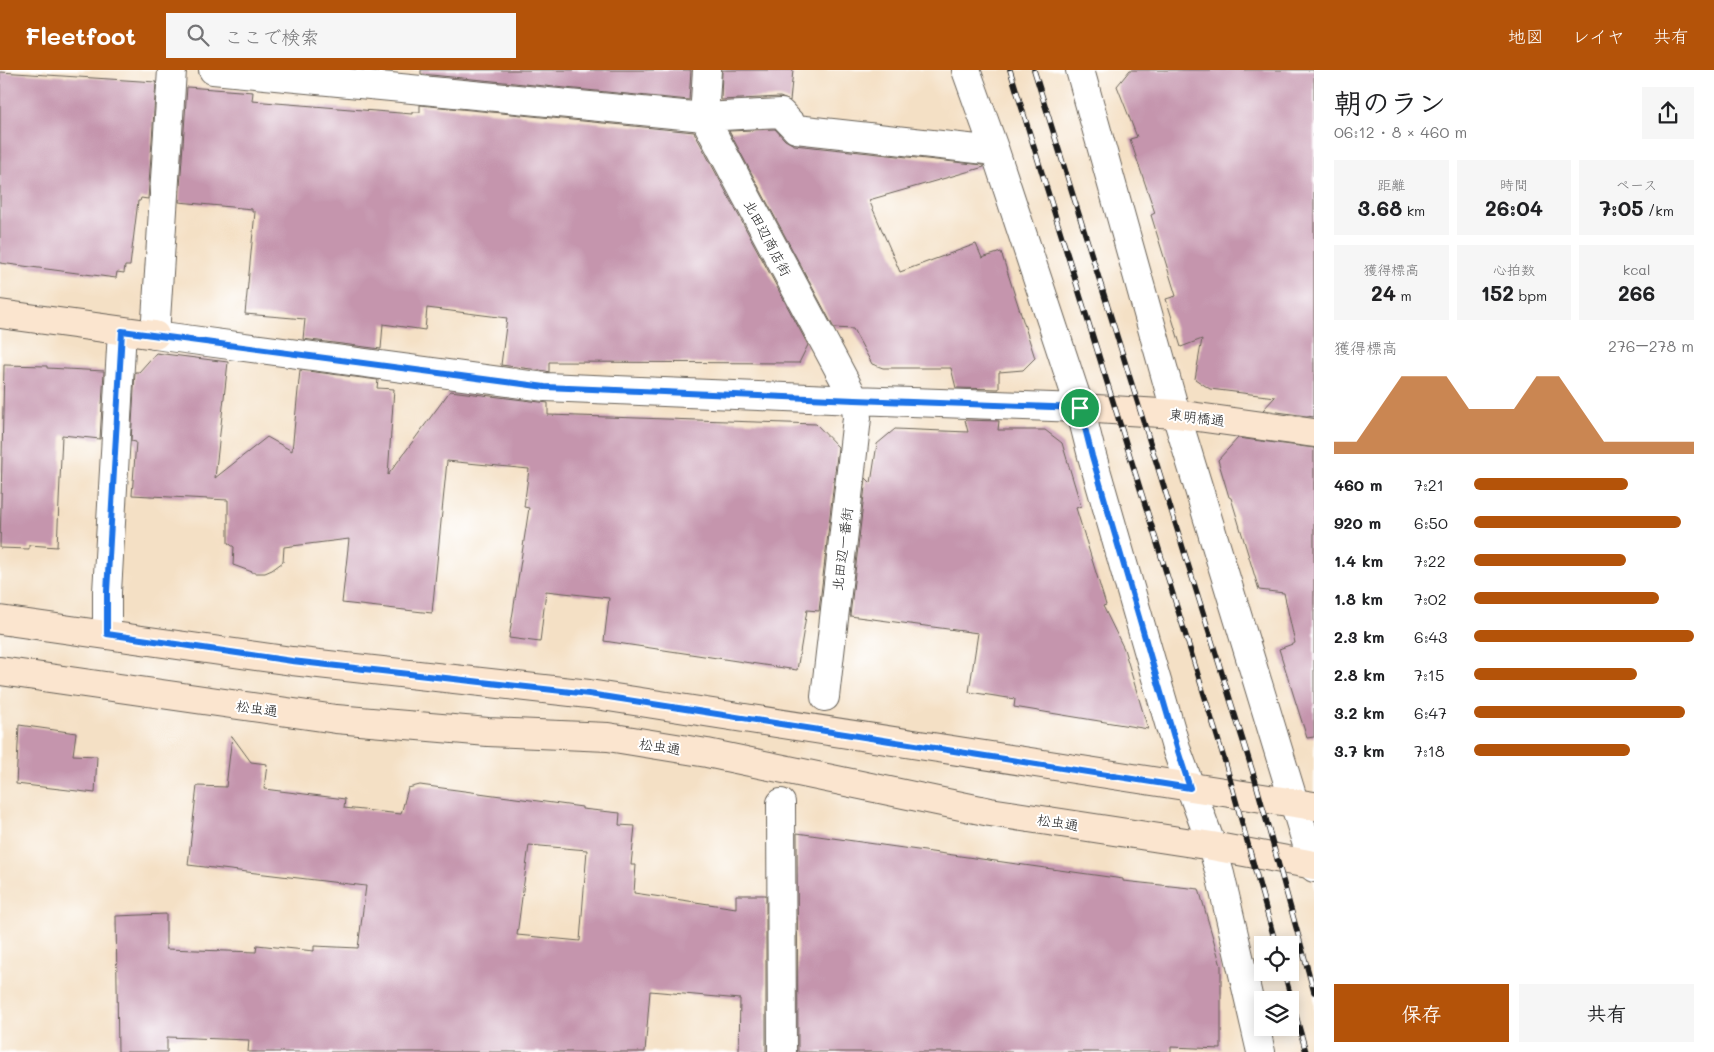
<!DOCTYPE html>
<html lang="ja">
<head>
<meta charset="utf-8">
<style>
  :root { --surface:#fff; --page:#f6f6f6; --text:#202124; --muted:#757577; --accent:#b45309 }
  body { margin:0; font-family:Mali,"Klee One",sans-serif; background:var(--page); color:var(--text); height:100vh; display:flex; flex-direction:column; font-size:19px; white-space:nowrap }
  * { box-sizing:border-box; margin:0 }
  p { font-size:16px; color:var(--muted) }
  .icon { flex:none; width:28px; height:28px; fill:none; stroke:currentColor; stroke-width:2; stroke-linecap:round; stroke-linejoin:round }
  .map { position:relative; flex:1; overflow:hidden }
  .side { display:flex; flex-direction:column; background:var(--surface); width:400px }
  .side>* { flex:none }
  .buttons { position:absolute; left:1254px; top:866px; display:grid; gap:10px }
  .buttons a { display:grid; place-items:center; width:45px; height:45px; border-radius:0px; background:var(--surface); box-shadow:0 2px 12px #0003; font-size:25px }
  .pin { position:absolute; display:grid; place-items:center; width:42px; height:42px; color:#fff; margin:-21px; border:2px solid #fff; border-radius:50%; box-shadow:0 1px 5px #0007 }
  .round { display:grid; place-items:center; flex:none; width:52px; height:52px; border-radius:0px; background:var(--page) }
  .overview { display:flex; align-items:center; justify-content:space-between; height:85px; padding:0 20px }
  h1 { font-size:28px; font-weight:800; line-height:38px }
  .stats { display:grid; grid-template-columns:repeat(3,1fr); gap:8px; height:85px; padding:5px 20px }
  .stats div { display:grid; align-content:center; border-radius:0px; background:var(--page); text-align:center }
  .stats b { font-size:21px; font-weight:800 }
  .stats small { font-size:14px; font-weight:400 }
  .stats p { font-size:14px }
  .chart { height:140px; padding:10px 20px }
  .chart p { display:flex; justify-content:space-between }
  .chart svg { width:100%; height:90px; margin-top:5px; fill:var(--accent); opacity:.7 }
  .primary-button { display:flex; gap:10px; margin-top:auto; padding:10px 20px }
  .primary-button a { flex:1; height:58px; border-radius:0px; background:var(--accent); color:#fff; font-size:20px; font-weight:800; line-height:58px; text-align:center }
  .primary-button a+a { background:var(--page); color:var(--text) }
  ul { padding:0 20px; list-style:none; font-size:16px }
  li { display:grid; grid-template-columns:80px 60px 1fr; align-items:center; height:38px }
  li i { height:12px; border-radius:6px; background:var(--accent) }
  header { display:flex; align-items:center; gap:30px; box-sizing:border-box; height:70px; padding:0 25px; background:var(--accent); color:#fff }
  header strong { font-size:24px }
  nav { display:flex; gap:28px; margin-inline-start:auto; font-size:18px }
  .search { width:350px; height:45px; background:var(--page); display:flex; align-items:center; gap:12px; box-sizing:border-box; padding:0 18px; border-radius:0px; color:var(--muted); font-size:19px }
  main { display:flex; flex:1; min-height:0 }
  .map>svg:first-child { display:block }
  .building { fill:#c595ad; fill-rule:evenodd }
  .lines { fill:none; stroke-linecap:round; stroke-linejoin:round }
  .street-casing { stroke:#686157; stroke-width:30 }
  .secondary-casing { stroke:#686157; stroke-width:30 }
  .street { stroke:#fff; stroke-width:28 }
  .secondary { stroke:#fbe5cf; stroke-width:28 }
  .rail-casing { stroke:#1c1c1c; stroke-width:5.5 }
  .rail { stroke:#fff; stroke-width:4; stroke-dasharray:11; stroke-linecap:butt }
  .route-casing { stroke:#fff; stroke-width:10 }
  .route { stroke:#1a73e8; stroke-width:6 }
  .labels { text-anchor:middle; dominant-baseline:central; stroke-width:4; stroke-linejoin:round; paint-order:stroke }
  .street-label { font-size:14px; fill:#1c1c1c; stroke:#fff }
</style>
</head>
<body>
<header>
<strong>Fleetfoot</strong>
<div class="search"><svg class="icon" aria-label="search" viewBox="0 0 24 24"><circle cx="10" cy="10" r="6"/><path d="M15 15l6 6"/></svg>ここで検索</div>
<nav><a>地図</a><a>レイヤ</a><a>共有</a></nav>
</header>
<main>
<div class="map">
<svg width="1314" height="982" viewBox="0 0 1314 982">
  <rect width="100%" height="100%" fill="#fff"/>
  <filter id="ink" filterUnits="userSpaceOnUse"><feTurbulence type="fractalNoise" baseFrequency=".02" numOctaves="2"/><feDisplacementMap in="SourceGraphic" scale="10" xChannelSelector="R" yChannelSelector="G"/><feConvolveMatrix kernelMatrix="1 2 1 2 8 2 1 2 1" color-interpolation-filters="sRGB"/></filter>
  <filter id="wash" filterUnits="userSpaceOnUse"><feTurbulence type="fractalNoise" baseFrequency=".0096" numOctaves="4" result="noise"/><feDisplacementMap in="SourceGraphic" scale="20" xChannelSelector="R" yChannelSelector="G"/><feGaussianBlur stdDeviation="1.12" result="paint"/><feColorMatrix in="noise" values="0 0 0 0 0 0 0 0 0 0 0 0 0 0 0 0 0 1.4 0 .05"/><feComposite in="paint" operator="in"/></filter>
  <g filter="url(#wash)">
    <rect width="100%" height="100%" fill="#f4e0c5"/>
    <g id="blocks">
      <path class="building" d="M421,0H691L689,30L421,4Z
        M722,0H793L790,31L780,27L721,30Z
        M1130,0H1314V347L1263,340L1275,327L1210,319L1195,309L1202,269L1181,277L1166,229L1176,226L1151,145L1155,143L1130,69L1137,67L1117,16Z
        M0,2L156,12L148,129L141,128L140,131H138L130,196H125L124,203L117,202L116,208L0,193Z
        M187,17L253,22L252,31L412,44V42H420V35L694,62L808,275L799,293L549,292V302L546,301L501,295L507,248L427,238L425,260L383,254L381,279L303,269L305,249L245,244L255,142H252V139L179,132Z
        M775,59L785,70L794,75L983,95L984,97L869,130L900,202L976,174L982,188L1001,182L1035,288L1023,300L999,302V319L956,318L951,298H883L872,294L853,259L834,258L729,61Z
        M156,283L228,292L215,408L267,367L292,381L300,300L378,310L377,318L394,319L388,405L450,321L548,333V345L816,354L838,377L819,541L807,540L797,600L604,571L609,528L546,521L540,572L509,568L529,438L524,437L529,399L447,391L432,543L342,533L349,469L284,477L283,492L272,500L265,503H255L233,495L234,477L228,473V430L132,425L136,372L131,371L135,302H139Z
        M4,295L47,296V298L104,301L100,369L62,365L57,477L29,475V479L0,478Z
        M965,350L999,351L998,360H1045L1062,373L1081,436L1076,438L1106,535L1103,536L1124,579L1148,659L1014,637L1015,629L969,622L978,563L850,546L866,408L871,413L877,374L895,359L968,362Z
        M1238,368L1314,378V667L1307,668L1279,579L1295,573L1284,523L1259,520L1231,428L1229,427L1218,390Z
        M19,655L76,663L73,685L97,686L95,723L16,714Z
        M232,666L251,692L267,694L264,719L345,729L344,738L401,744L408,718L420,715L582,737V739L620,743L619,755L635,756L631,795H636L634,823L736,838V825H766V982H739L740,929L650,921L645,982H248L249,970L167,967V982H118L116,846L166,844V879L256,882L257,875L314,881V876L358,878L366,816L188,795L197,716L226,717ZM529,775L587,780L580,871L517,865Z
        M797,763L1123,809V811L1199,819L1221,896V979L1171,977V982H798Z"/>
    </g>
  </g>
  <g filter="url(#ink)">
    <use href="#blocks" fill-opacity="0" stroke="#686157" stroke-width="1"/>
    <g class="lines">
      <defs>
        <path id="street" d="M172,0L155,265L545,317L855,330L1080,338
          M213,0L704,47L781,43L796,59L995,81
          M707,0L704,47L855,330L857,348L825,627
          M966,0L995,81L1080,338L1092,386L1177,681L1212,776L1220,804L1261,982
          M1080,0L1176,344L1314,798
          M107,564V522L122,261
          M781,733L782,982"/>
        <path id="secondary" d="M0,244L155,265
          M1080,338L1176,344L1314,363
          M0,550L292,591L589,624L1314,736
          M0,601L336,649L488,662L608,667L707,683L990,742L1212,776L1314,795"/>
      </defs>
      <use href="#street" class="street-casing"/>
      <use href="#secondary" class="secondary-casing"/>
      <use href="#street" class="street"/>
      <use href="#secondary" class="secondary"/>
      <defs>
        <path id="rail" d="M1010,0L1226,695L1276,875
          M1034,0L1254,706L1314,922
          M1284,902L1306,982"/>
      </defs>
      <use href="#rail" class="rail-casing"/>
      <use href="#rail" class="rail"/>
    </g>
  </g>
  <g class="lines" filter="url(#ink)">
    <defs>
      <path id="route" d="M122,261L545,317L855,330L1080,338L1092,386L1178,681L1190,718L589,624L292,591L107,564V522Z"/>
    </defs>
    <use href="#route" class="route-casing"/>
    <use href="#route" class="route"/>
  </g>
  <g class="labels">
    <g class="street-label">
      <text transform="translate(768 168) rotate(62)">北田辺商店街</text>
      <text transform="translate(1197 347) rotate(7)">東明橋通</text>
      <text transform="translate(842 479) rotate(-83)">北田辺一番街</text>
      <text transform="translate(257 638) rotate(8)">松虫通</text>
      <text transform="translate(660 676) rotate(9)">松虫通</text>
      <text transform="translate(1058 752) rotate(9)">松虫通</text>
    </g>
  </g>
</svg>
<div class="buttons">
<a><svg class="icon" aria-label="locate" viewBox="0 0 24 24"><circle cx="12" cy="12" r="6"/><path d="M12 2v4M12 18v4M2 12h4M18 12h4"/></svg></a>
<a><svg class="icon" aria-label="layers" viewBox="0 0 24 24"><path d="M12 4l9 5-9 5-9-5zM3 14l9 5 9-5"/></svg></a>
</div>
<div class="pin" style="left:1080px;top:338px;background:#1e9e55"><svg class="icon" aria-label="arrive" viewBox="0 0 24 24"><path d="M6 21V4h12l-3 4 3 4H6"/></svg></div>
</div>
<section class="side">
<div class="overview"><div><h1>朝のラン</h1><p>06:12 · 8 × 460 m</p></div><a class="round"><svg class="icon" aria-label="share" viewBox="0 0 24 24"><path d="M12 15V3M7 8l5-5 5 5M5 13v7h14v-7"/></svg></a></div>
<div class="stats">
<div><p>距離</p><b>3.68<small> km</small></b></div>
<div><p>時間</p><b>26:04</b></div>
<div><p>ペース</p><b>7:05<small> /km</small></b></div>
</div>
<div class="stats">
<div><p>獲得標高</p><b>24<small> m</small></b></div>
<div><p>心拍数</p><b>152<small> bpm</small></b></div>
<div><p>kcal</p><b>266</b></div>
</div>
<div class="chart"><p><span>獲得標高</span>276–278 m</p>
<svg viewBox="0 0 160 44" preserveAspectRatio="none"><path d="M0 44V38L10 38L20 22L30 6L40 6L50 6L60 22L70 22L80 22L90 6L100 6L110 22L120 38L130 38L140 38L150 38L160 38V44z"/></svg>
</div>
<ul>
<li><b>460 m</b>7:21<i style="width:70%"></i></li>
<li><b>920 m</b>6:50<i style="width:94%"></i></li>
<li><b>1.4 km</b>7:22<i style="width:69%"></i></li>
<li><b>1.8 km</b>7:02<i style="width:84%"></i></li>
<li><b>2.3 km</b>6:43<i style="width:100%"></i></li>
<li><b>2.8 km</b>7:15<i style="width:74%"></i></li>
<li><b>3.2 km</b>6:47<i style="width:96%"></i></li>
<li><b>3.7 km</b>7:18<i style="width:71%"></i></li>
</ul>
<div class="primary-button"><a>保存</a><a>共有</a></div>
</section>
</main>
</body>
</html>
